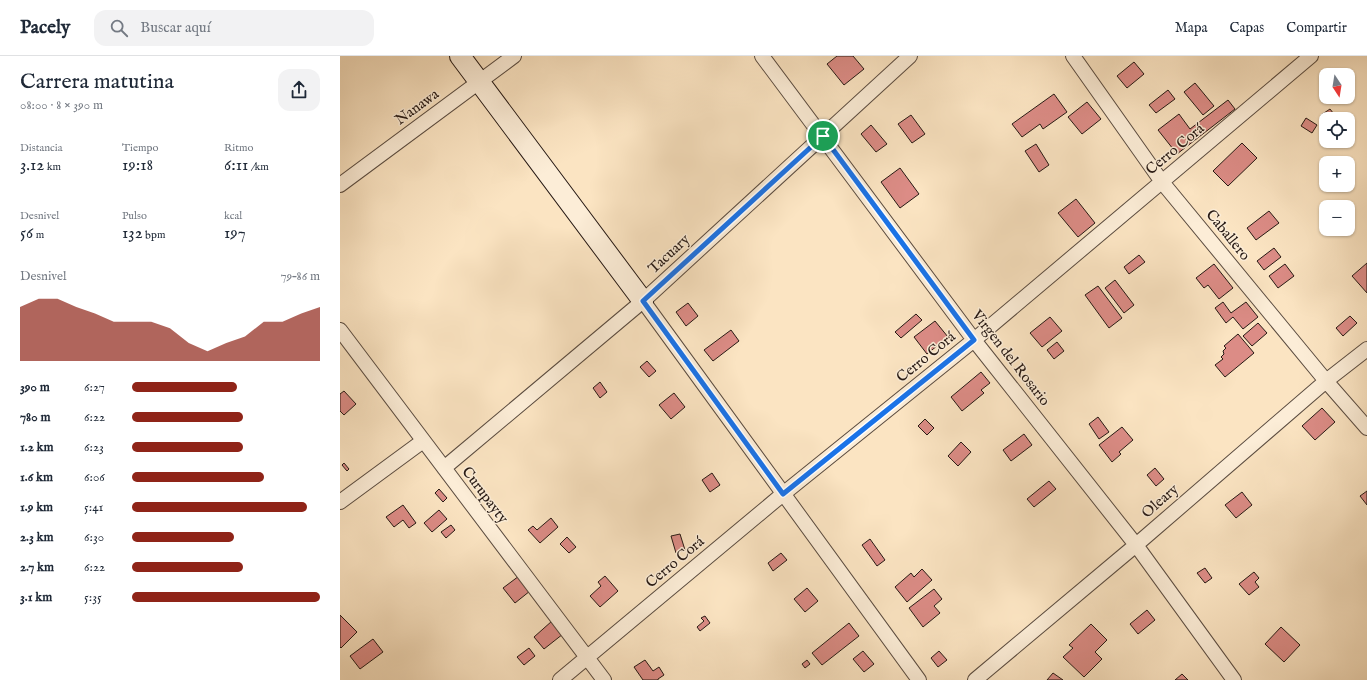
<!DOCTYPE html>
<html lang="es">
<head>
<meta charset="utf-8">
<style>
  :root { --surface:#fff; --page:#f2f2f3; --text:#1f2937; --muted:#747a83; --line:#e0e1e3; --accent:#8f2418 }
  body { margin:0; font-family:"IM FELL English",serif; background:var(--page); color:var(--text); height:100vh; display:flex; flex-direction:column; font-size:15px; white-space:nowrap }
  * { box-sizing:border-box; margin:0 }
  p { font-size:13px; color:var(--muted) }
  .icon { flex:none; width:22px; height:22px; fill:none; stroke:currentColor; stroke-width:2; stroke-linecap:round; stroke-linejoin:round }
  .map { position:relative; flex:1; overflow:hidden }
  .drawer { display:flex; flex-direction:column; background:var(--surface); width:340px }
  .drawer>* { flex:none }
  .needle { width:26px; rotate:168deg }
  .fabs { position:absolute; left:979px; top:12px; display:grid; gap:8px }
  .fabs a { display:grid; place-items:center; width:36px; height:36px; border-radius:8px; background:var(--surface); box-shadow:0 1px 3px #0004; font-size:20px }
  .pin { position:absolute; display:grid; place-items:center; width:34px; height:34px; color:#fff; margin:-17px; border:2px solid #fff; border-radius:50%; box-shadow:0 1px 4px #0007 }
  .round { display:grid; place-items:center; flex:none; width:42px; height:42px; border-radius:12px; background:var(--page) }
  .overview { display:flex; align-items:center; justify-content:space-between; height:68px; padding:0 20px }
  h1 { font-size:22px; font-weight:600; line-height:30px }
  .figures { display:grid; grid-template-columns:repeat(3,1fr); gap:6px; height:68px; padding:4px 20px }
  .figures div { display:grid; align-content:center }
  .figures b { font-size:17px; font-weight:600 }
  .figures small { font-size:11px; font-weight:400 }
  .figures p { font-size:11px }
  .chart { height:112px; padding:8px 20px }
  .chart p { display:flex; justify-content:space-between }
  .chart svg { width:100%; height:72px; margin-top:4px; fill:var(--accent); opacity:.7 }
  ul { padding:0 20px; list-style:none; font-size:13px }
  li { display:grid; grid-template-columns:64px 48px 1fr; align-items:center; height:30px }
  li i { height:10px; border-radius:5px; background:var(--accent) }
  header { display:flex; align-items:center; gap:24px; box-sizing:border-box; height:56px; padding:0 20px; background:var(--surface); border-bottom:1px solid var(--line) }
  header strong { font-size:19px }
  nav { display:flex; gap:22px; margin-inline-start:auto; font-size:14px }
  .search { width:280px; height:36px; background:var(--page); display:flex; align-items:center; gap:10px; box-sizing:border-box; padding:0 14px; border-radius:12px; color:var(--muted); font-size:15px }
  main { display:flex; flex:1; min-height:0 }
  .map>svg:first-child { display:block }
  .building { fill:#dc8c86; stroke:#261914 }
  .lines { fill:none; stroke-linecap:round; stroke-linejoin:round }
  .street-casing { stroke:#5b4c40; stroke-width:16 }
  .secondary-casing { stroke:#261914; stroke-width:22 }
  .street { stroke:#fcedd7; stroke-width:14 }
  .secondary { stroke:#fcedd7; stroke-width:20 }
  .route-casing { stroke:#fff; stroke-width:8 }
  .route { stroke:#1a73e8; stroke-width:5 }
  .labels { text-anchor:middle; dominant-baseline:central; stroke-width:3; stroke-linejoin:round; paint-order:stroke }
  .street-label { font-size:15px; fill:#261914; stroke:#fcedd7 }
</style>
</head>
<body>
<header>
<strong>Pacely</strong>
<div class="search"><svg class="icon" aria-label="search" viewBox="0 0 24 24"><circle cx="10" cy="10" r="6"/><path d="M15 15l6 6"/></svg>Buscar aquí</div>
<nav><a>Mapa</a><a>Capas</a><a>Compartir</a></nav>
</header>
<main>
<section class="drawer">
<div class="overview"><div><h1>Carrera matutina</h1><p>08:00 · 8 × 390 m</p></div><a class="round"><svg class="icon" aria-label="share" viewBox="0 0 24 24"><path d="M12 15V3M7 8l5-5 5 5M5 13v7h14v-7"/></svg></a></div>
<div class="figures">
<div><p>Distancia</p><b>3.12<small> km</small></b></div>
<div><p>Tiempo</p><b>19:18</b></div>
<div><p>Ritmo</p><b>6:11<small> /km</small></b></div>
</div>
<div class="figures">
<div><p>Desnivel</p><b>56<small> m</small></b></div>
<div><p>Pulso</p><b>132<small> bpm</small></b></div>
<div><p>kcal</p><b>197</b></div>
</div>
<div class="chart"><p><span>Desnivel</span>79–86 m</p>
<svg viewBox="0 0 160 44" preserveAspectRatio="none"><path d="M0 44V11L10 6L20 6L30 11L40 15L50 20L60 20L70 20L80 24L90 33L100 38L110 33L120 29L130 20L140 20L150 15L160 11V44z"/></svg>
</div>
<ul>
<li><b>390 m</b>6:27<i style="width:56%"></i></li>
<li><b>780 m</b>6:22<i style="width:59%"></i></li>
<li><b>1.2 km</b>6:23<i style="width:59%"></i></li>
<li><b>1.6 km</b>6:06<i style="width:70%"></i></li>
<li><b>1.9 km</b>5:41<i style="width:93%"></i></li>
<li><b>2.3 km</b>6:30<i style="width:54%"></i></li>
<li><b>2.7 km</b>6:22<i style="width:59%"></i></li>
<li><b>3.1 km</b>5:35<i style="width:100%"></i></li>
</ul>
</section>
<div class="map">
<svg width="1027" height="624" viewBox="0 0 1027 624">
  <rect width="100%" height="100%" fill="#fbe4c2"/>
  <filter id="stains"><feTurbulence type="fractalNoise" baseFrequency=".005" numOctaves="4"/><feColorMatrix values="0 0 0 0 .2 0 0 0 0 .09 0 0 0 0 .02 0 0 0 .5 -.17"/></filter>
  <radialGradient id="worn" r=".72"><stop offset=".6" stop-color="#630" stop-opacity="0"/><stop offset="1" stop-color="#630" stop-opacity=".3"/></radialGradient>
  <path class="building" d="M497,0H513L524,13L504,29L487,8Z
    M794,6L804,18L787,32L777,20Z
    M855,27L874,50L863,59L844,36Z
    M828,34L835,43L816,57L809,49Z
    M714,38L727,56L703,73L700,68L682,81L672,68Z
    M888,44L895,53L837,98L818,74L839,58L850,73Z
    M747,46L761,63L742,78L728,61Z
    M990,53L997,62L986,63V67L981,59Z
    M571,59L585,78L572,87L558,68Z
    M966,62L977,69L972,77L961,70Z
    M531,69L547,88L536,96L521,78Z
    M902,87L917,102L888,130L873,115Z
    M696,88L709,109L699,116L685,95Z
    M560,112L579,138L560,152L541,126Z
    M736,143L755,167L738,181L718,157Z
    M929,155L939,167L916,184L907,172Z
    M934,192L941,201L924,214L917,205Z
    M799,199L805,206L789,218L784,211Z
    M1027,207V237L1012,220Z
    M874,208L893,232L879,243L868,229L864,232L856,222Z
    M945,208L954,220L938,232L929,220Z
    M775,224L794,249L784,257L765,232Z
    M758,230L782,262L769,272L745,239Z
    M883,246L891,257L906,246L918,261L903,273L893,261L886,267L875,252Z
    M348,247L358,260L346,270L336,256Z
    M576,258L582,264L561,282L555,276Z
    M1010,260L1017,267L1003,280L996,272Z
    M710,261L722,275L702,291L690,277Z
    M595,265L608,281L587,298L574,281Z
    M918,267L927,277L912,290L903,280Z
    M391,274L399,285L373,305L364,294Z
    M898,278L914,297L885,321L875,309L883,303L881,301L884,298L883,295L886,292L884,290Z
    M717,286L724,295L714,303L707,294Z
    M307,305L316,315L309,321L300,311Z
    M641,316L650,327L641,334L644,337L622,355L611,341Z
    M260,326L267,336L260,342L253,332Z
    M4,335L16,348L4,359L0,355V338Z
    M334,337L345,351L331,363L319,349Z
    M982,352L995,366L975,384L962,370Z
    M758,361L769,376L759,383L749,368Z
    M585,363L594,372L587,379L578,370Z
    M782,371L793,384L779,396L781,398L772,406L759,389Z
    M684,378L692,389L671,405L663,394Z
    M621,386L631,396L618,410L608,400Z
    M4,407L9,413L7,415L2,409Z
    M815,412L824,423L816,430L807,419Z
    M372,417L380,429L370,436L362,424Z
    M709,425L716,433L694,451L687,443Z
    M99,433L107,442L103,446L95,437Z
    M1027,435V449L1020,440Z
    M902,436L912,449L896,462L885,449Z
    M63,449L76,467L69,472L63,464L54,471L46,461Z
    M99,454L107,463L92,476L84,467Z
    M211,462L218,471L200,487L188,474L193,470L197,474Z
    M111,469L115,474L106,482L101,476Z
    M340,478L345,494L336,497L331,480Z
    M227,481L236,491L229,497L220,488Z
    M530,483L545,504L537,510L522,489Z
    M441,497L447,504L433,515L428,507Z
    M865,512L872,522L865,527L857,517Z
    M582,513L592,524L567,546L555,531L571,517L574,521Z
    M914,516L919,522L915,526L919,531L909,539L899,528Z
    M179,520L190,535L175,547L163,532Z
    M265,520L278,535L260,551L250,540L261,530L258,526Z
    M467,532L478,545L465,556L454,543Z
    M594,533L602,543L594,550L600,557L583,571L569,552Z
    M807,554L815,564L798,578L790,568Z
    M0,559L17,576L1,592L0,591Z
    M365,560L370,567L360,575L357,571L364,565L361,562Z
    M212,565L223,578L204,593L194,581Z
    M509,567L519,580L482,609L472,597Z
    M751,568L767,584L755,596L762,603L744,621L723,601L733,592L729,589Z
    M941,571L960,589L944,606L925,588Z
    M33,583L43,596L20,613L10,600Z
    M189,592L195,600L184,609L177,601Z
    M523,595L534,608L524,616L513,603Z
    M599,595L607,604L598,611L591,602Z
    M305,604L313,615L319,611L324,619L318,623V624H303L294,611Z
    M467,604L470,608L465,612L462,608Z
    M713,617L723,624H707Z
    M842,618L848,624H835Z"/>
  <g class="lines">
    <defs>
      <path id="street" d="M422,0L634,284L796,489L894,624
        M733,0L822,126L986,325L1027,372
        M0,129L174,0
        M303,245L579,624
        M0,274L264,624
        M104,412L303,245L570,0
        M0,446L83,385
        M220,624L443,438L634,284L971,0
        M635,624L796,489L986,325L1027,293"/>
      <path id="secondary" d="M120,0L303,245"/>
    </defs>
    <use href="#street" class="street-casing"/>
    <use href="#secondary" class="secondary-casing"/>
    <use href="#street" class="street"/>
    <use href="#secondary" class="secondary"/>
  </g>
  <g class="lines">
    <defs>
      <path id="route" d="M483,80L634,284L443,438L303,245Z"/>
    </defs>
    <use href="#route" class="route-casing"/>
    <use href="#route" class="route"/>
  </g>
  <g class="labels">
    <g class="street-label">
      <text transform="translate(77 51) rotate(-36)">Nanawa</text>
      <text transform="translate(835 93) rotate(-40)">Cerro Corá</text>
      <text transform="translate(888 179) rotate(51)">Caballero</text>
      <text transform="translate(329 198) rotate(-43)">Tacuary</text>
      <text transform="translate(586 301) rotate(-39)">Cerro Corá</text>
      <text transform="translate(671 302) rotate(52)">Virgen del Rosario</text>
      <text transform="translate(145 439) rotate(53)">Curupayty</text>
      <text transform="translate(820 445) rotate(-41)">Oleary</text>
      <text transform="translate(335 506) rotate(-40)">Cerro Corá</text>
    </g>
  </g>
  <rect width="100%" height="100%" filter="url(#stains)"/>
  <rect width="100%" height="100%" fill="url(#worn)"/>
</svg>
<div class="fabs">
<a><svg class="needle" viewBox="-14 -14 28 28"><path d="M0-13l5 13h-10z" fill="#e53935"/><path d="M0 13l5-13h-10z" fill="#747a83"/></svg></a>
<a><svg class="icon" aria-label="locate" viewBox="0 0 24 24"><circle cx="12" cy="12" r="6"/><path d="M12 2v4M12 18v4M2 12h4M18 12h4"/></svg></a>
<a>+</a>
<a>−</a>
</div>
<div class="pin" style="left:483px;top:80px;background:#1e9e55"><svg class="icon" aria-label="arrive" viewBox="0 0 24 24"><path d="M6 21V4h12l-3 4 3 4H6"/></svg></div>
</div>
</main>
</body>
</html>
